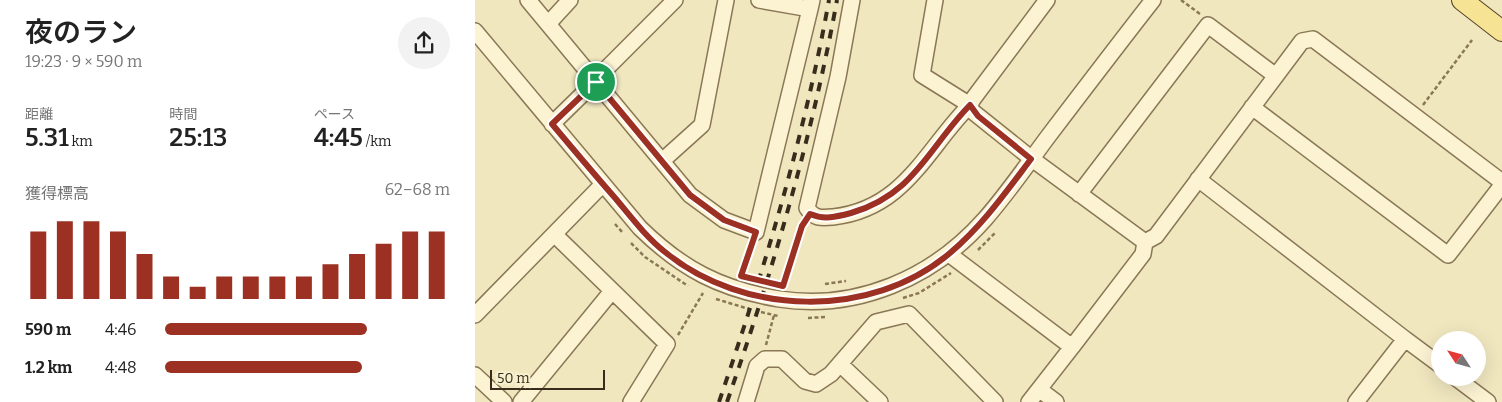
<!DOCTYPE html>
<html lang="ja">
<head>
<meta charset="utf-8">
<style>
  :root { --surface:#fff; --page:#f2f2f2; --text:#222; --muted:#767676; --accent:#9c3023 }
  body { margin:0; font-family:Bitter,"Noto Sans JP",serif; background:var(--page); color:var(--text); height:100vh; display:flex; flex-direction:column; font-size:19px; white-space:nowrap }
  * { box-sizing:border-box; margin:0 }
  p { font-size:16px; color:var(--muted) }
  .icon { flex:none; width:28px; height:28px; fill:none; stroke:currentColor; stroke-width:2; stroke-linecap:round; stroke-linejoin:round }
  .map { position:relative; flex:1; overflow:hidden }
  .drawer { display:flex; flex-direction:column; background:var(--surface); width:475px }
  .drawer>* { flex:none }
  .needle { width:32px; rotate:306deg }
  .buttons { position:absolute; left:956px; top:331px; display:grid; gap:10px }
  .buttons a { display:grid; place-items:center; width:55px; height:55px; border-radius:50%; background:var(--surface); box-shadow:0 5px 20px #0002; font-size:25px }
  .scale { position:absolute; left:15px; bottom:12px; width:115px; box-sizing:border-box; padding-left:5px; border:2px solid #382d1c; border-top:0; font-size:14px; line-height:18px; white-space:nowrap; color:#382d1c; -webkit-text-stroke:4px #f7f0cf; paint-order:stroke }
  .pin { position:absolute; display:grid; place-items:center; width:42px; height:42px; color:#fff; margin:-21px; border:2px solid #fff; border-radius:50%; box-shadow:0 1px 5px #0007 }
  .round { display:grid; place-items:center; flex:none; width:52px; height:52px; border-radius:26px; background:var(--page) }
  .head { display:flex; align-items:center; justify-content:space-between; height:85px; padding:0 25px }
  h1 { font-size:28px; font-weight:600; line-height:38px }
  .metrics { display:grid; grid-template-columns:repeat(3,1fr); gap:8px; height:85px; padding:5px 25px }
  .metrics div { display:grid; align-content:center }
  .metrics b { font-size:25px; font-weight:600 }
  .metrics small { font-size:14px; font-weight:400 }
  .metrics p { font-size:14px }
  .chart { height:140px; padding:10px 25px }
  .chart p { display:flex; justify-content:space-between }
  .chart svg { width:100%; height:90px; margin-top:5px; stroke:var(--accent); stroke-width:6 }
  ul { padding:0 25px; list-style:none; font-size:16px }
  li { display:grid; grid-template-columns:80px 60px 1fr; align-items:center; height:38px }
  li i { height:12px; border-radius:6px; background:var(--accent) }
  main { display:flex; flex:1; min-height:0 }
  .map>svg:first-child { display:block }
  .lines { fill:none; stroke-linecap:round; stroke-linejoin:round }
  .minor-casing { stroke:#8a7756; stroke-width:18 }
  .major-casing { stroke:#57442b; stroke-width:22 }
  .path { stroke:#8a7756; stroke-width:2.5; stroke-dasharray:4 2.5; stroke-linecap:butt }
  .minor { stroke:#fbf3d2; stroke-width:15 }
  .major { stroke:#f6e394; stroke-width:20 }
  .rail { stroke:#382d1c; stroke-width:4; stroke-dasharray:9 9; stroke-linecap:butt }
  .route-casing { stroke:#fff; stroke-width:10 }
  .route { stroke:#9c3023; stroke-width:6 }
</style>
</head>
<body>
<main>
<section class="drawer">
<div class="head"><div><h1>夜のラン</h1><p>19:23 · 9 × 590 m</p></div><a class="round"><svg class="icon" aria-label="share" viewBox="0 0 24 24"><path d="M12 15V3M7 8l5-5 5 5M5 13v7h14v-7"/></svg></a></div>
<div class="metrics">
<div><p>距離</p><b>5.31<small> km</small></b></div>
<div><p>時間</p><b>25:13</b></div>
<div><p>ペース</p><b>4:45<small> /km</small></b></div>
</div>
<div class="chart"><p><span>獲得標高</span>62–68 m</p>
<svg viewBox="0 0 160 44" preserveAspectRatio="none"><path d="M5 44V11M15 44V6M25 44V6M35 44V11M45 44V22M55 44V33M65 44V38M75 44V33M85 44V33M95 44V33M105 44V33M115 44V27M125 44V22M135 44V17M145 44V11M155 44V11"/></svg>
</div>
<ul>
<li><b>590 m</b>4:46<i style="width:71%"></i></li>
<li><b>1.2 km</b>4:48<i style="width:69%"></i></li>
</ul>
</section>
<div class="map">
<svg width="1027" height="402" viewBox="0 0 1027 402">
  <rect width="100%" height="100%" fill="#f0e7bf"/>
  <g class="lines">
    <defs>
      <path id="minor" d="M53,0L215,195L249,220L281,232L335,9
        M284,0L335,9L337,0
        M377,0L363,77L332,208C339,219 347,218 358,217C430,209 451,149 495,105L447,75L460,0
        M572,0L498,99L495,105L497,111L557,159L670,242L681,236L827,41L838,39L1027,182
        M73,24L95,0
        M0,31L165,228C207,269 245,289 304,299C382,311 458,278 510,219C532,194 552,165 572,138C607,92 642,46 678,0
        M120,80L200,0
        M777,107L973,255L1027,185
        M77,124L121,81
        M187,161L227,125L251,0
        M723,179L930,339L881,402
        M604,194L733,25L801,76
        M79,234L192,344L156,402
        M474,254L597,347L668,254L670,242
        M0,315L128,184
        M930,339L965,365
        M365,364L405,402
        M0,375L29,402
        M981,378L1013,402
        M565,390L581,402
        M46,402L137,291
        M271,402L282,366L290,359H307L330,381L341,384L356,374L401,322L434,314L520,402
        M554,402L597,347"/>
      <path id="major" d="M987,0L1027,31"/>
    </defs>
    <use href="#minor" class="minor-casing"/>
    <use href="#major" class="major-casing"/>
    <path class="path" d="M706,0L725,14
      M948,105L997,40
      M140,224L148,233
      M156,243L170,257L213,286
      M503,250L520,233
      M266,276L275,245
      M350,284L371,281
      M309,285L327,225
      M428,298L444,293L476,273
      M241,299L274,309
      M286,312L303,316
      M333,318L350,317
      M203,335L228,293
      M291,345L299,315"/>
    <use href="#minor" class="minor"/>
    <use href="#major" class="major"/>
    <path class="rail" d="M244,402C289,270 329,138 354,0
      M252,402C298,270 337,137 362,0"/>
  </g>
  <g class="lines">
    <defs>
      <path id="route" d="M121,82L215,195L249,220L281,232L266,276L308,286L327,226L335,214C349,220 361,217 376,213C440,194 453,148 495,105L503,116L556,159C531,192 507,226 475,253C396,320 268,316 190,252C171,237 156,217 141,199C119,174 98,149 77,124Z"/>
    </defs>
    <use href="#route" class="route-casing"/>
    <use href="#route" class="route"/>
  </g>
</svg>
<div class="buttons">
<a><svg class="needle" viewBox="-14 -14 28 28"><path d="M0-13l5 13h-10z" fill="#e53935"/><path d="M0 13l5-13h-10z" fill="#767676"/></svg></a>
</div>
<div class="scale">50 m</div>
<div class="pin" style="left:121px;top:82px;background:#1e9e55"><svg class="icon" aria-label="arrive" viewBox="0 0 24 24"><path d="M6 21V4h12l-3 4 3 4H6"/></svg></div>
</div>
</main>
</body>
</html>
